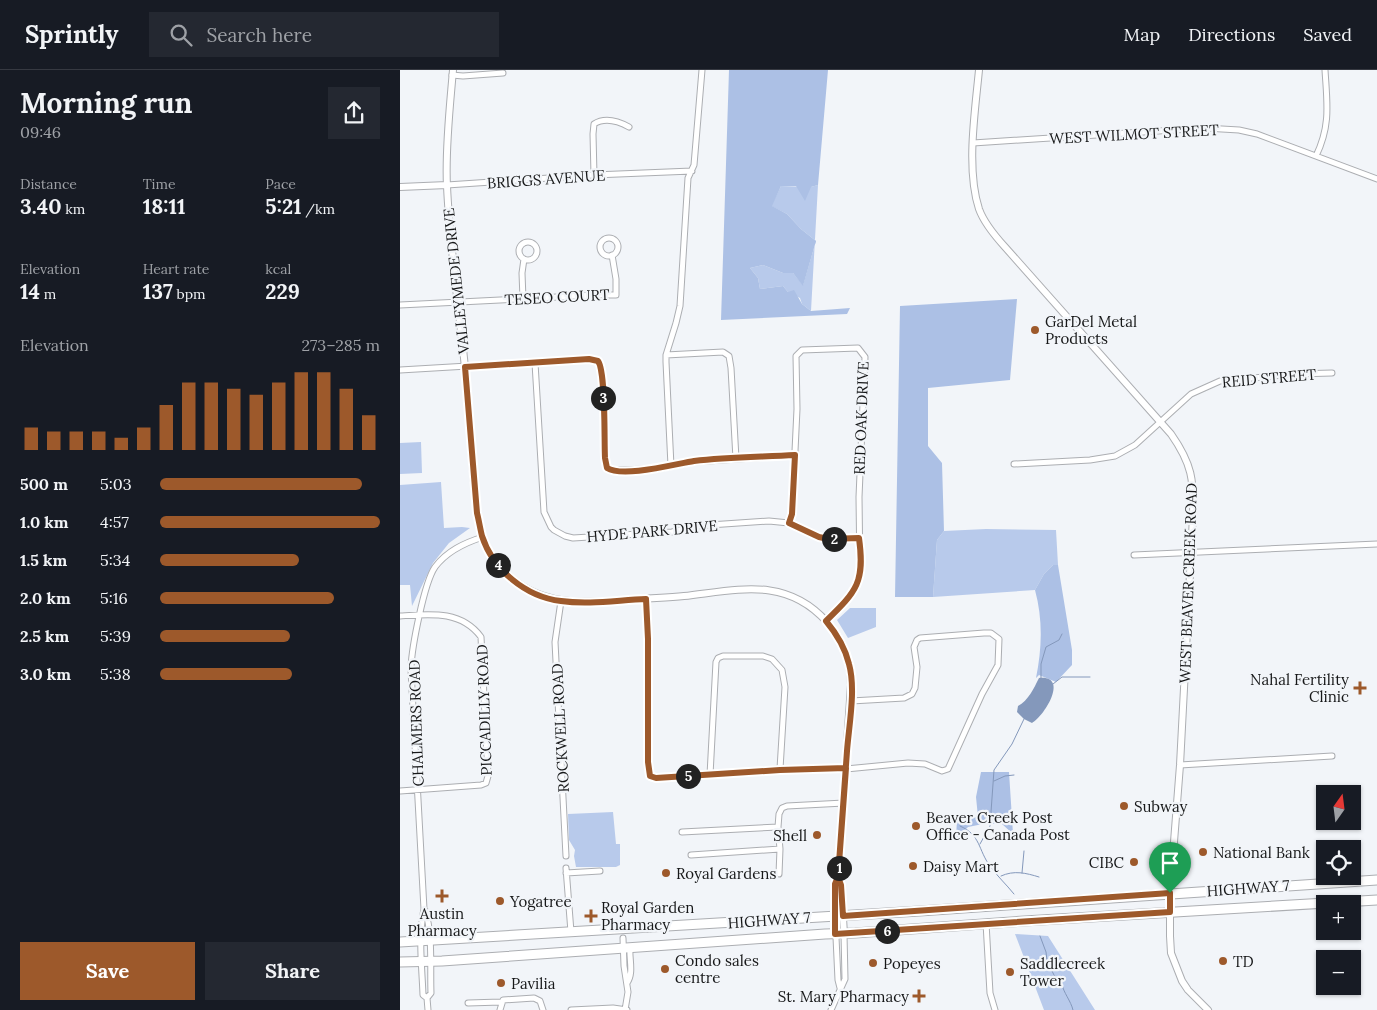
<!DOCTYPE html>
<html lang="en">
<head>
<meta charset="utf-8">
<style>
  :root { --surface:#171b24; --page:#242831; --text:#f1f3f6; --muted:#9ea1a6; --line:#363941; --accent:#9d592b }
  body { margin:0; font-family:Lora,serif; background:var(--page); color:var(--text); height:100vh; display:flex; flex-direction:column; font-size:19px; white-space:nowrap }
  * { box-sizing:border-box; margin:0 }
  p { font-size:16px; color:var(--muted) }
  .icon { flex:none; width:28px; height:28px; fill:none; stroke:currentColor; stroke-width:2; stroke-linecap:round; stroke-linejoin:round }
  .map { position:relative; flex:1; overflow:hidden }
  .drawer { display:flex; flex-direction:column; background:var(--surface); width:400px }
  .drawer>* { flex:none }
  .needle { width:32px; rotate:14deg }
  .fabs { position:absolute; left:916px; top:715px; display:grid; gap:10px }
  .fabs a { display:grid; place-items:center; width:45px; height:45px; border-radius:0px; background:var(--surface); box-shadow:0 1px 4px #0004; font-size:25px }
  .pin { position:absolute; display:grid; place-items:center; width:42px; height:42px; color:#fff; margin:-51px -21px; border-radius:50% 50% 50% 0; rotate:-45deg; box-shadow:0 0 5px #0007 }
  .pin .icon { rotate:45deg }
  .km { position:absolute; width:25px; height:25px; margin:-12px; border-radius:50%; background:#222; color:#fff; font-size:14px; line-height:25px; text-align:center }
  .round { display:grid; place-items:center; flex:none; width:52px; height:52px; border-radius:0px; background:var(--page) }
  .head { display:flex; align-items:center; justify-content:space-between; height:85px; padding:0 20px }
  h1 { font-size:28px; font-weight:800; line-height:38px }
  .metrics { display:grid; grid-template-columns:repeat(3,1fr); gap:8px; height:85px; padding:5px 20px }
  .metrics div { display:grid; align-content:center }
  .metrics b { font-size:21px; font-weight:800 }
  .metrics small { font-size:14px; font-weight:400 }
  .metrics p { font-size:14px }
  .chart { height:140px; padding:10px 20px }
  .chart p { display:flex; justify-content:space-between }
  .chart svg { width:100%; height:90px; margin-top:5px; stroke:var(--accent); stroke-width:6 }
  .cta { display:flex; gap:10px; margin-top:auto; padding:10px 20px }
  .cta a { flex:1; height:58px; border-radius:0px; background:var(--accent); color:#fff; font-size:20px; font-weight:800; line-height:58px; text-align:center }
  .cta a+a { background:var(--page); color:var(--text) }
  ul { padding:0 20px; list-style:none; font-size:16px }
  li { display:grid; grid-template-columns:80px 60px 1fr; align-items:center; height:38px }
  li i { height:12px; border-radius:6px; background:var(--accent) }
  header { display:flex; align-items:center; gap:30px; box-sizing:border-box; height:70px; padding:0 25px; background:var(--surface); border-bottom:1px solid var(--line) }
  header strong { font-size:24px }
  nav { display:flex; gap:28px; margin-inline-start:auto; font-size:18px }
  .search { width:350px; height:45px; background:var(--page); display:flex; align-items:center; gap:12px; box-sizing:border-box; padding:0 18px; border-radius:0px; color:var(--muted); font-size:19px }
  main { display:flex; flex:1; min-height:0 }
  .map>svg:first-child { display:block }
  .green { fill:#b8caeb }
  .forest { fill:#acc0e5 }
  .water { fill:#8498bb }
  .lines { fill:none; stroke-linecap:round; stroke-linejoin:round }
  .stream { stroke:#8498bb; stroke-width:1 }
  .minor-casing { stroke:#acaeb2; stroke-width:7 }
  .tertiary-casing { stroke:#acaeb2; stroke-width:8 }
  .primary-casing { stroke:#acaeb2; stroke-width:11 }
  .minor { stroke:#fff; stroke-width:5 }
  .tertiary { stroke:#fff; stroke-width:6 }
  .primary { stroke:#fff; stroke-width:9 }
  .route-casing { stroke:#fff; stroke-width:10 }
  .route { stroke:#9d592b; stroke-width:6 }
  .poi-dot { fill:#9d592b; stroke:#f2f5f9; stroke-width:2 }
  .labels { text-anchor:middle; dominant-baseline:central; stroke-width:4.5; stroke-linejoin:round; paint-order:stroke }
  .street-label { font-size:15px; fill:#171819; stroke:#f2f5f9 }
  .poi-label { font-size:15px; fill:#171819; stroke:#f2f5f9; text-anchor:start }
</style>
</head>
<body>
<header>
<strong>Sprintly</strong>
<div class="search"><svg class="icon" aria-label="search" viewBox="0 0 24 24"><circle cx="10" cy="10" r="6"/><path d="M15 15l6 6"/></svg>Search here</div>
<nav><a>Map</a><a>Directions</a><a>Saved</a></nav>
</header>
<main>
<section class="drawer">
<div class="head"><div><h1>Morning run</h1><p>09:46</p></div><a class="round"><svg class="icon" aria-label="share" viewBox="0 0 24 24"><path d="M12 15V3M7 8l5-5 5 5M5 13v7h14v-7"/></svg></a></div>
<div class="metrics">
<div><p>Distance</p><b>3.40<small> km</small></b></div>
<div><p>Time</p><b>18:11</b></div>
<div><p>Pace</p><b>5:21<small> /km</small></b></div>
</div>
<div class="metrics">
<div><p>Elevation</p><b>14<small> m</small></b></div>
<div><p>Heart rate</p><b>137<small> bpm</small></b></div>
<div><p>kcal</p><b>229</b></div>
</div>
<div class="chart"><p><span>Elevation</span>273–285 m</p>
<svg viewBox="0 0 160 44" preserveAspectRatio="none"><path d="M5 44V33M15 44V35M25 44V35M35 44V35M45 44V38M55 44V33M65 44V22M75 44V11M85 44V11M95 44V14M105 44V17M115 44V11M125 44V6M135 44V6M145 44V14M155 44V27"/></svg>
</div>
<ul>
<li><b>500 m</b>5:03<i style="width:92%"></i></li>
<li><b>1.0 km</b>4:57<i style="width:100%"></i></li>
<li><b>1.5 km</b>5:34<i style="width:63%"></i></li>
<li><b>2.0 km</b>5:16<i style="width:79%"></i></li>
<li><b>2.5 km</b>5:39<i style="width:59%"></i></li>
<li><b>3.0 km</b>5:38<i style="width:60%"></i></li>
</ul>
<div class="cta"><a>Save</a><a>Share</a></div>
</section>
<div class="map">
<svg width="977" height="940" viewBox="0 0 977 940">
  <rect width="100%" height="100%" fill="#f2f5f9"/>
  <path class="green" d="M418,115L411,241L402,234L400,228L388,222L383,216L360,219L358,208L350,198L363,195L383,203H393L403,215L416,171L401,159L387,144L371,136L381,116L411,117Z
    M21,372L22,403L0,404V373Z
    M41,412L44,458L62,457L70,458L49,473L33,493L12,536L10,515H0V415Z
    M586,459L656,460L658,495H653L644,504L635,520L533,527L537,470L544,461Z
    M450,538H476V557L448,568L437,550Z
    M213,742L216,774H220V795L216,797H176L174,786L175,780L169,770L168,744Z
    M615,864L648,866L695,940H644Z"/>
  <path class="forest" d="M329,0H428L418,115L411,117L405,131L396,116H381L372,136L387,144L401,159L416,171L403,216L393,203H383L363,195L350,198L358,208L360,219L383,216L388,222L394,220L402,234L411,241L450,238L447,244L321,250Z
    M617,229L610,310L528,318V376L542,393L544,461L537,470L533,527H495L500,236Z
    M653,495H658L672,580V595L656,612L639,605L636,608C642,579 643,549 635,520L644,504Z
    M581,702H609L613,764L602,754H583L568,757L556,769L557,749L578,747L576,727Z"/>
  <path class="water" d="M639,608C670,605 644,647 632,653L624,649L617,642L618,636C628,631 634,618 639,608Z"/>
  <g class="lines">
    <path class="stream" d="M641,608V594L646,577L659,570L662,564
      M653,614L662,607H690
      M594,711L605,706L614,705
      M560,756C581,765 578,780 590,796C597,806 606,814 614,824
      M580,774L590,756L594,700L612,674L624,649
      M622,803L624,781
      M601,806C614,800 626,803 639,807
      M640,866L646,882L647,891L655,907L662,914C663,922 671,931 673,940"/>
    <defs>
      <path id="minor" d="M52,5L63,6L103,3
        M573,73L805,58L839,60L857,64L977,109
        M916,86C931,55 927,33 925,0
        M194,105L193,64L194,54C205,47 218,51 229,57
        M47,115L194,105L292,101
        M200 177a9 9 0 1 1 18 0a9 9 0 1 1-18 0Z
        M119 181a9 9 0 1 1 18 0a9 9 0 1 1-18 0Z
        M123,229L122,203L124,189
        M0,235L196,225H216V209L212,185
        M266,285L323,282L329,286L331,298L336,389
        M135,293L144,442L151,457L154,460L165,466L173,468L272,462L295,456L369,451L389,453L419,467L428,469L459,468
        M0,300L189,289L198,291C206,302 204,370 205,388L207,397L211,400L257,399L293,392L395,385
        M614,394L690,390L715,386L735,375L791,324L820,311L895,304L932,303
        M271,396L266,292V285L276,253L280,236L288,108L294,95L302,0
        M389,453L392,444L397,339L396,286L402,280L458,278L465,287L459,427L460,504L452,524L426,551
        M734,485L977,474
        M246,529L248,569V699L250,706L256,708L380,699H446L508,693L525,694L542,701L548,699L582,624L598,595L599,569L591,563H584L520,568L517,570L514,577L517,597L515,618L512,624L504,628L451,631
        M161,531L155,572L166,786
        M0,546C30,544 61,540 81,567L88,706L86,713L81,715L0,721
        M780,695L932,686
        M310,705L316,592L318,588L323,586H363L372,589L382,600L385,617L380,699
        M378,757L380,779L379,804
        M282,762L378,757L379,744L382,738L387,736L444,733
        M291,785L380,779
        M166,798L171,862
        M166,803L200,801
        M25,840C33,864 30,898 31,923L27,928
        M435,846L438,910L440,918
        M586,853L590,923L595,940
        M223,868L224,896L228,922L225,940
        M227,913C234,903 229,889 230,878
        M68,933L101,932
        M28,940L27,928L23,925C22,897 18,867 24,839L12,620C12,613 11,605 11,597C12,577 24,513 35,497C47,481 64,473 83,467
        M100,940L103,930L134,928L140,931L143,940
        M171,940L213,938L227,940
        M431,940L445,909L444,864"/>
      <path id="tertiary" d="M53,0C50,36 45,79 47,116C50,183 61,251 67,318C69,346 71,374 73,401C75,423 76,445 82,466C86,479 94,491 104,501C138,537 184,533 229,530C247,528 266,528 284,526C338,520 386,506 427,552C443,570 451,592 451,615L438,807L435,814V846
        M579,0C575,42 566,99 579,139C584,153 595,166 605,177L771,364C792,394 794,410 793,446L780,695L770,823V866L771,883L782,911L788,920L808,940
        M0,117L47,115
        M438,807L441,815L444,864"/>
      <path id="primary" d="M0,872L520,841L977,810
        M0,892L42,891L425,864L455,863L624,851L977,830"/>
    </defs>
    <use href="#minor" class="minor-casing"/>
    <use href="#tertiary" class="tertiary-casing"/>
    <use href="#primary" class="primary-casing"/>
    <use href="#minor" class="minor"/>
    <use href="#tertiary" class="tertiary"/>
    <use href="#primary" class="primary"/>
  </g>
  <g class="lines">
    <defs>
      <path id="route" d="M770,823L443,846L441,815L438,807C441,765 444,723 447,681C449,655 456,619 449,594C445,577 436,563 426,551C457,521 465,512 459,468L428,469L419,467L389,453L392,444L395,385C362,387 328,387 294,391C275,394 223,408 207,398L205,388C204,370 206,302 198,291L189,289L65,297L77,443C79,451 80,458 82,466C93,500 126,527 161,531C189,535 218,530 246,529L248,569V692L250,706L256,708L380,700L446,698L438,807L435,814V864L770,842V823"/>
    </defs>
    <use href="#route" class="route-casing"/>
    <use href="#route" class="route"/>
  </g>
  <g class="poi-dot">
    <circle cx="635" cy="260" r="5"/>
    <path d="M957.5 610.5h5v5h5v5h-5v5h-5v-5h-5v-5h5z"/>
    <circle cx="724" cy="736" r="5"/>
    <circle cx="516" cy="756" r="5"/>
    <circle cx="417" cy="765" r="5"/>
    <circle cx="803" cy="782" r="5"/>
    <circle cx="734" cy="792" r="5"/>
    <circle cx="513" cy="796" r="5"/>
    <circle cx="266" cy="803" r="5"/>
    <path d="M39.5 818.5h5v5h5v5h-5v5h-5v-5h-5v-5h5z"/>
    <circle cx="100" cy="831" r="5"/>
    <path d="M188.5 838.5h5v5h5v5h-5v5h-5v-5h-5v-5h5z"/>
    <circle cx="823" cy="891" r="5"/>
    <circle cx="473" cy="893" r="5"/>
    <circle cx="265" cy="899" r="5"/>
    <circle cx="610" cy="902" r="5"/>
    <circle cx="101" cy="913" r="5"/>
    <path d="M516.5 918.5h5v5h5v5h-5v5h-5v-5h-5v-5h5z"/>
  </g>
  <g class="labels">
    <g class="street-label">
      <text transform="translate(734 64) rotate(-3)">WEST WILMOT STREET</text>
      <text transform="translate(146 109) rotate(-4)">BRIGGS AVENUE</text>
      <text transform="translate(56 211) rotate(-96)">VALLEYMEDE DRIVE</text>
      <text transform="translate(157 227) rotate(-3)">TESEO COURT</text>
      <text transform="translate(869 308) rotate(-5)">REID STREET</text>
      <text transform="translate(461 348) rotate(-88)">RED OAK DRIVE</text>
      <text transform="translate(252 461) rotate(-5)">HYDE PARK DRIVE</text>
      <text transform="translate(788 513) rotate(-88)">WEST BEAVER CREEK ROAD</text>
      <text transform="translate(84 640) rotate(-92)">PICCADILLY ROAD</text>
      <text transform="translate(16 653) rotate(-92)">CHALMERS ROAD</text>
      <text transform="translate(160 658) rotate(-93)">ROCKWELL ROAD</text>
      <text transform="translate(848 818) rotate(-4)">HIGHWAY 7</text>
      <text transform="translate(369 850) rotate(-4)">HIGHWAY 7</text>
    </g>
    <g class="poi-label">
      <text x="645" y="251">GarDel Metal<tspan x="645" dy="17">Products</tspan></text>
      <text x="949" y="609" text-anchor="end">Nahal Fertility<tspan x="949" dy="17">Clinic</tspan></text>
      <text x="734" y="736">Subway</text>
      <text x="526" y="747">Beaver Creek Post<tspan x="526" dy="17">Office - Canada Post</tspan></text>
      <text x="407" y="765" text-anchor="end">Shell</text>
      <text x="813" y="782">National Bank</text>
      <text x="724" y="792" text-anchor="end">CIBC</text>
      <text x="523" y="796">Daisy Mart</text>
      <text x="276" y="803">Royal Gardens</text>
      <text x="110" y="831">Yogatree</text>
      <text x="201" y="837">Royal Garden<tspan x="201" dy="17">Pharmacy</tspan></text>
      <text x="42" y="843" text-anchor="middle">Austin<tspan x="42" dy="17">Pharmacy</tspan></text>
      <text x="275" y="890">Condo sales<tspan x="275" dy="17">centre</tspan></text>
      <text x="833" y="891">TD</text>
      <text x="483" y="893">Popeyes</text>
      <text x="620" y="893">Saddlecreek<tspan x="620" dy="17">Tower</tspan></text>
      <text x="111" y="913">Pavilia</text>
      <text x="509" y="926" text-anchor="end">St. Mary Pharmacy</text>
    </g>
  </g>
</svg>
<div class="fabs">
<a><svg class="needle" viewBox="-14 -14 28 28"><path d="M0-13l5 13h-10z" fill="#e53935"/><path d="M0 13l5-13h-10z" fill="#9ea1a6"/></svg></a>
<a><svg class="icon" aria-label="locate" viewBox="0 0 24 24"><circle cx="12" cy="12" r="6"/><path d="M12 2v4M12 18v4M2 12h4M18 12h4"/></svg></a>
<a>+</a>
<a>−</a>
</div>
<div class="pin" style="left:770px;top:823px;background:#1e9e55"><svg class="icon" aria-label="arrive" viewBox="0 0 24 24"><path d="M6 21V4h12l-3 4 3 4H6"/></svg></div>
<b class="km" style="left:439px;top:798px">1</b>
<b class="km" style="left:434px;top:469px">2</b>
<b class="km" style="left:203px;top:328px">3</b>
<b class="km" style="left:98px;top:495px">4</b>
<b class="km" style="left:288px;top:706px">5</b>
<b class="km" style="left:487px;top:861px">6</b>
</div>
</main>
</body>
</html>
